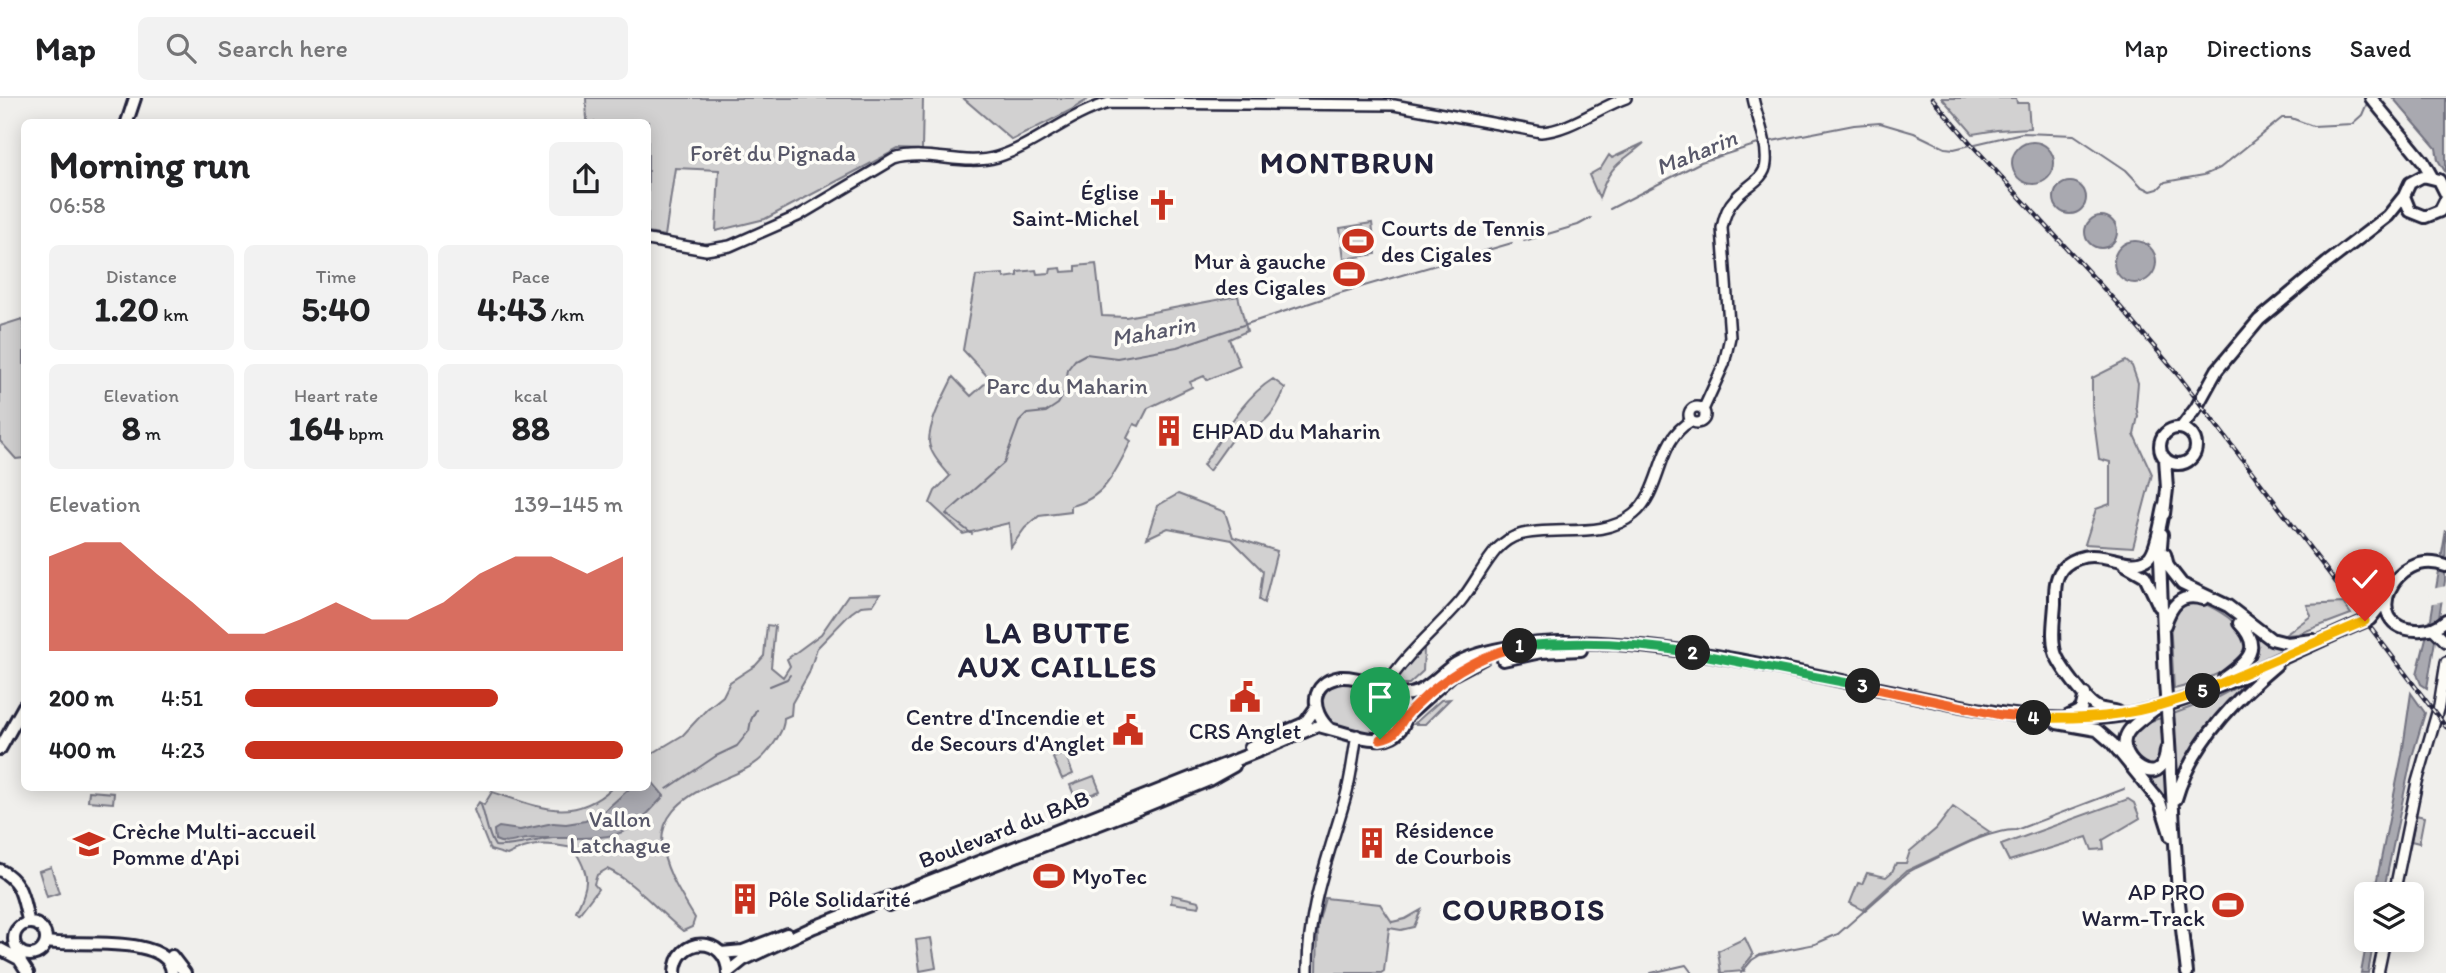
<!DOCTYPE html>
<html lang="en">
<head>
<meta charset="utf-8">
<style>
  :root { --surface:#fff; --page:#f2f2f2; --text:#202124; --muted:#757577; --line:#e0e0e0; --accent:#c8321e }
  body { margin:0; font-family:Itim,sans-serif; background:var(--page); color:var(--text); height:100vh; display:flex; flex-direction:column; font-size:26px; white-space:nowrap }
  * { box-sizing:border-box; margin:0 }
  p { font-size:23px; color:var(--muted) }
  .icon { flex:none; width:38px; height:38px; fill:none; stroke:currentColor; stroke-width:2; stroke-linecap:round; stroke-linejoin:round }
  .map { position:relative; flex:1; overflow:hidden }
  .details { position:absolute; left:21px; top:21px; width:630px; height:672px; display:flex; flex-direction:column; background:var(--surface); border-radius:10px; box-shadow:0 4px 18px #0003 }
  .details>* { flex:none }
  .buttons { position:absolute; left:2354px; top:784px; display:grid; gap:14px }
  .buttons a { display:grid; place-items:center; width:70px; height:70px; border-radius:10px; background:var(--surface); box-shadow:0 4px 18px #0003; font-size:35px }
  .pin { position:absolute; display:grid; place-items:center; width:60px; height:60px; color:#fff; margin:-72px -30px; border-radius:50% 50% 50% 0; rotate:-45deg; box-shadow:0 0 7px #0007 }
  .pin .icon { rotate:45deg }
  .km { position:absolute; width:35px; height:35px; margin:-18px; border-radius:50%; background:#222; color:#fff; font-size:19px; line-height:35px; text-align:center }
  .round { display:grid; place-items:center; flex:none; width:74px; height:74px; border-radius:10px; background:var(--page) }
  .summary { display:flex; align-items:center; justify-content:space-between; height:119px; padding:0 28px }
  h1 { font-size:38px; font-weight:800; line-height:52px }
  .figures { display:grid; grid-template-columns:repeat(3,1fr); gap:10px; height:119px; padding:7px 28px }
  .figures div { display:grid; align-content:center; border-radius:10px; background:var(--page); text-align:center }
  .figures b { font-size:35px; font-weight:800 }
  .figures small { font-size:19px; font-weight:400 }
  .figures p { font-size:19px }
  .chart { height:196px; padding:14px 28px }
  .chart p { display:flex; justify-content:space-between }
  .chart svg { width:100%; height:126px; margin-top:7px; fill:var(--accent); opacity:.7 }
  ul { padding:0 28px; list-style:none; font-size:23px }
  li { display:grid; grid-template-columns:112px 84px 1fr; align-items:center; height:52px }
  li i { height:18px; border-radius:9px; background:var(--accent) }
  header { display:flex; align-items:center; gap:42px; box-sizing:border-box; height:98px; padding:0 35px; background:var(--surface); border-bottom:2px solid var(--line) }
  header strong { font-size:33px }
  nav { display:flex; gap:38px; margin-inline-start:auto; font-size:24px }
  .search { width:490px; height:63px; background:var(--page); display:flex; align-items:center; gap:18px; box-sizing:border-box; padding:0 24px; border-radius:10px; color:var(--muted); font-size:26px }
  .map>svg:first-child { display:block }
  .green { fill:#d2d1d1; stroke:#7a7a86; stroke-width:2 }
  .water { fill:#a9a9b0; stroke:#737381; stroke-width:2 }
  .pier { fill:#f0efec }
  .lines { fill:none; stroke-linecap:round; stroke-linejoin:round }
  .stream { stroke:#737381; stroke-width:2 }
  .minor-casing { stroke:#22223b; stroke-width:14 }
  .major-casing { stroke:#22223b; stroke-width:16 }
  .minor { stroke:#fdfcf7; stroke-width:9 }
  .major { stroke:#fdfcf7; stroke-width:10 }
  .rail-casing { stroke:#22223b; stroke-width:4.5 }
  .rail { stroke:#fdfcf7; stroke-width:2; stroke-dasharray:5; stroke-linecap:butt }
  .major-bridge-casing { stroke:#22223b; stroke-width:16; stroke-linecap:butt }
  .major-bridge { stroke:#fdfcf7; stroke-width:10 }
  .split-1-casing { stroke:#fff; stroke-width:14 }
  .split-2-casing { stroke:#fff; stroke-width:14 }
  .split-3-casing { stroke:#fff; stroke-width:14 }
  .split-4-casing { stroke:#fff; stroke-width:14 }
  .split-5-casing { stroke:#fff; stroke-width:14 }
  .split-6-casing { stroke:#fff; stroke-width:14 }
  .split-1 { stroke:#f0652b; stroke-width:9 }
  .split-2 { stroke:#22a559; stroke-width:9 }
  .split-3 { stroke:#22a559; stroke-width:9 }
  .split-4 { stroke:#f0652b; stroke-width:9 }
  .split-5 { stroke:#f5b400; stroke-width:9 }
  .split-6 { stroke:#f5b400; stroke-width:9 }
  .labels { text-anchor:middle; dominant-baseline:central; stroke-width:7; stroke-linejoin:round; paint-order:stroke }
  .park-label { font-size:23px; fill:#575768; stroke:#fdfcf7 }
  .poi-label { font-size:23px; fill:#22223b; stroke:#fdfcf7; text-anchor:start }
  .street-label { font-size:23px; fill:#22223b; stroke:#fdfcf7 }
  .water-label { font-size:24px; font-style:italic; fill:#58586a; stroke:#fdfcf7 }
  .district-label { font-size:30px; font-weight:bold; letter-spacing:2px; fill:#22223b; stroke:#fdfcf7 }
</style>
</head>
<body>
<header>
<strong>Map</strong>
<div class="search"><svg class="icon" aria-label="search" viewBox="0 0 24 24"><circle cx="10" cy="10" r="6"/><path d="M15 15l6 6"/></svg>Search here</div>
<nav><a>Map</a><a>Directions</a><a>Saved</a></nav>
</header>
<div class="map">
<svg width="2446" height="875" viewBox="0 0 2446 875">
  <rect width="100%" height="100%" fill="#f0efec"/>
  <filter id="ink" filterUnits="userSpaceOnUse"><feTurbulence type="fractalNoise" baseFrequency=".0143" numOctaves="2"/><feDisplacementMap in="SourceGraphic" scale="14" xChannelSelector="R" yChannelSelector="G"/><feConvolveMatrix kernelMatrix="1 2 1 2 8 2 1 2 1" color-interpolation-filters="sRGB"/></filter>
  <g filter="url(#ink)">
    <path class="green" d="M586,0H923L922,52L898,51L765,121L716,133L719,72L675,70L665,138L648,135V24H587Z
      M963,0H1090L1071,12L1012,42Z
      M1942,0H2016L2017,5H2028L2030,30L1997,32L1973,36Z
      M1644,45C1620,66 1611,64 1599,100L1589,77L1601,70L1609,57L1612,60Z
      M1372,125L1376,156L1344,161L1340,130Z
      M1096,166L1102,218L1126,219L1238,198L1247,233L1229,241L1240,268L1207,282L1204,278L1190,284L1192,289L1148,310L1139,328L1134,326L1127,340L1131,343C1117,371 1105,401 1071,408V414L1039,418L1025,430L1011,449L1009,425L963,436L930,405L935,393L950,378C943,369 930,356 929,344C929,323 944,298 953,279L971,298L990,281L963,252L976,178L1003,176L1004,180L1018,178V174L1036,172L1037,176L1050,175L1051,171L1061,170L1062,174L1076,173V168Z
      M22,221L24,230V360L16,361L0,343V228Z
      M2126,263L2132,268L2138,285L2136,308L2138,318L2134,337L2152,376L2133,449L2085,446L2096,411L2110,406V364L2099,361L2092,308V280Z
      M1273,281L1285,290C1275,317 1261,331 1234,338L1209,373L1203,367C1223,338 1242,300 1273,281Z
      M1178,396L1225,414L1233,439L1277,453L1264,505L1259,502L1263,473L1232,442L1168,430L1147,440L1157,408Z
      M880,496L873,507L861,508L851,515L817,550L809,575L792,605L791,617L784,620C784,630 780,635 775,644C758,670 741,673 714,685C637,720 659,762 695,820L692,829L683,833C659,814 632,782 607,771L597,777L594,786L598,791L579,816L576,813C590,785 590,776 573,750C545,745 533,744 507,757L490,752L474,712L479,704L484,707L492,694C537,708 572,727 612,690H648V658L683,637L707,611L723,598L730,584L756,567L764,558L767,527L775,528L771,569L783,579L790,568L787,561L821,536L848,497Z
      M2199,503C2221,513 2238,523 2249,545C2249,547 2246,555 2246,556C2235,572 2192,587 2174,591L2170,522L2181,505Z
      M2343,505L2351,516L2298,536L2285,537L2311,518L2307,507Z
      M2253,535L2264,542L2281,547V552L2242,571L2255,546Z
      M1421,549L1424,551L1423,573L1409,586H1401L1396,579Z
      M2259,577L2178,683L2173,616L2216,600Z
      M1344,584C1366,588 1420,596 1393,630C1389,632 1387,634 1383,634C1375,636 1336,628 1329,623C1312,608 1324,586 1344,584Z
      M1450,601L1425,626H1414L1441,602Z
      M2161,620L2163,657L2154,669H2143L2130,652V638L2144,625Z
      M1065,655L1073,676L1062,681L1053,660Z
      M2165,670L2169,722L2154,689L2144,675Z
      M1094,678L1100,693L1076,702L1070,687Z
      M89,693L114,695L113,705L88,703Z
      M2128,701L2134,705L2140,720L2103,742L2104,751L2092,752L2087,739L2009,763L2001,747Z
      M1953,709L1990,734L1906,773L1863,812L1850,805L1858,785L1862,786L1867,775L1886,779L1892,774L1896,765H1906L1910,753L1936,731Z
      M2416,717L2424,719L2419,745L2411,743Z
      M51,769L59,795L47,799L39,773Z
      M1172,797L1199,803L1200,806L1199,809L1171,805Z
      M2412,798L2420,800L2413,839H2412Z
      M1325,800L1380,806L1392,824L1405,821L1421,812L1414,829L1401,832L1389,830L1384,873L1381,875H1317L1318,826Z
      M931,840L936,870L920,873L916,842Z
      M1745,840L1753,857L1742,870L1744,873L1721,875L1718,853Z"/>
    <path class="water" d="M2393,0H2446V75L2438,62L2436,50Z
      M2012 65a21 21 0 1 1 42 0a21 21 0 1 1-42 0Z
      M2054 100a16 16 0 1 1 32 0a16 16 0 1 1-32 0Z
      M2085 134a16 16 0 1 1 32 0a16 16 0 1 1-32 0Z
      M2114 164a21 21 0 1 1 42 0a21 21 0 1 1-42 0Z
      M2446,432L2445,483L2427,590L2421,586L2417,576L2431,520Z
      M2411,595L2425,615L2411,662L2383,796H2374L2402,657Z
      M648,679L664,698C653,709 642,724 629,731C603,746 555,737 527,741C515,742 507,748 495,742L494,732L499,729L520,732L553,725L566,726L585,723L600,717L630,690H648Z
      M2367,842H2374L2368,875H2361Z"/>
    <path class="pier" d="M2446,488L2444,503L2429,506L2432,491Z"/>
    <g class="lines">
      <path class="stream" d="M1772,43L1854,27L1880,25L1914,35L1945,50L1954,51L2022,35L2074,37L2126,72L2141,88L2151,93L2158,91L2165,84L2204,77L2220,70L2282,20H2291L2313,28L2352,26L2362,17L2368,3
        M1610,111L1701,64L1758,46
        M1524,143L1578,127L1591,120
        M972,436L946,416L1004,365L1019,324L1027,316L1046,314L1058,306L1065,294L1068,271L1075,262L1086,256L1117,260L1177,249L1340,195L1512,145
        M770,588L787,581L790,577
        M667,691L716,658L737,648L749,633L751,622L756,612
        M481,707C486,720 487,736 495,748C511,750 535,742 553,740
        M1651,875L1686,867L1692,875
        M1741,875L1752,862L1760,857L1815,846L1838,836L1907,775L1916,770C1945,757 1985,732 2016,732L2124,691"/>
      <defs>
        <path id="minor" d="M648,142L706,152L730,148L798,118L894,61C928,51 963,69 997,59C1036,47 1068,16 1109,5L1394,7L1541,34C1568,33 1600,9 1626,0
          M1689 317a8 8 0 1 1 16 0a8 8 0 1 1-16 0Z
          M1703,312L1724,266L1730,239L1722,130C1724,119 1727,109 1735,101C1745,88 1765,82 1766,65C1768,44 1757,20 1753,0
          M2433,531L2446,544
          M1386,588C1406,555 1436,532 1460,504C1474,487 1483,467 1497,451C1503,445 1511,439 1519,437C1555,427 1603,442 1634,416C1663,392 1656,342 1691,323
          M2394,796L2417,684L2439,608L2446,564
          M1308,875C1307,812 1328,760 1345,701C1351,681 1353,658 1357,637
          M2378,875L2385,842"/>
        <path id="major" d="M2371,0L2423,63L2432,79
          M127,24L135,0
          M2446,96L2439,82L2423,78L2410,85L2404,98L2410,113L2425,119L2440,113L2446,101
          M2181,330L2196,310L2217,272L2259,222L2327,165L2388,118L2404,98
          M2160 348a18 18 0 1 1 36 0a18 18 0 1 1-36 0Z
          M2164,416L2167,391L2165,360
          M2162,436L2160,460L2165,584
          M2165,456L2168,468L2182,486L2228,508L2271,541L2287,545L2313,542
          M2124,466L2145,478L2159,508
          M2446,468C2393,448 2359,530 2416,532C2428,533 2437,530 2446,522
          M2165,527C2171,508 2180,494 2203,501
          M1503,562L1541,554L1581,552
          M2224,580C2247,563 2264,551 2239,525
          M1399,596C1421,600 1435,580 1452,568C1477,551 1529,545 1559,544C1674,543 1787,572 1899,595C1974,611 2047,629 2124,617C2204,604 2294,552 2370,521L2385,502
          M2155,611C2146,619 2131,626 2126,638C2116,661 2163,697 2166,652
          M2118,614C2112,612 2103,612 2097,609C2087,604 2058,566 2055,554C2051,539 2054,522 2055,506C2055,492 2054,477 2066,467C2097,443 2128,476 2148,460C2157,453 2161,421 2164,409
          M1405,619L1452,577L1484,560
          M2067,619L2081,612L2085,596
          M2057,625L2097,632L2112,645L2160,704L2171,739
          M2168,628L2178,796L2187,875
          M1250,649L1305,625L1315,611
          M0,651L24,608
          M2176,701C2191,648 2234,602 2276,567
          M0,772C24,785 22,801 29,825
          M889,807L1128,715L1209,682L1234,668
          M14 841a16 16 0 1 1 32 0a16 16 0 1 1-32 0Z
          M46,844C73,849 171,835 172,875
          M0,851L19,861L28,875
          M721,855L743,853L787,836
          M172,858L185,875
          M728,874L743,862L814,829L1261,652L1318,628C1338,632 1362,643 1382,641C1415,637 1413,594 1378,586C1367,583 1353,578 1341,579C1309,584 1310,613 1330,631
          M675,875C676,837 727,837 728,875"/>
      </defs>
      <use href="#minor" class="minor-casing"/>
      <use href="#major" class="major-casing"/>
      <use href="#minor" class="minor"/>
      <use href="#major" class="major"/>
      <defs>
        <path id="rail" d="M1932,0L1973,48L2116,204L2179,278L2446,629"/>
      </defs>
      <use href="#rail" class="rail-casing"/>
      <use href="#rail" class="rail"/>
      <defs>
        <path id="major-bridge" d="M2165,584L2168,628"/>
      </defs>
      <use href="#major-bridge" class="major-bridge-casing"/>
      <use href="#major-bridge" class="major-bridge"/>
    </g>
  </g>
  <g class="lines" filter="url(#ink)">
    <defs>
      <path id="split-1" d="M1380,641C1399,637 1396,631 1406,618C1412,610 1422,602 1429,595C1454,573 1487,555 1520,548"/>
      <path id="split-2" d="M1520,548C1577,543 1636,545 1693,555"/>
      <path id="split-3" d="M1693,555L1863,588"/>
      <path id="split-4" d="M1863,588L2001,617L2034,620"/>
      <path id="split-5" d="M2034,620C2097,622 2144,616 2203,593"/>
      <path id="split-6" d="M2203,593L2365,523"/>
    </defs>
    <use href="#split-1" class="split-1-casing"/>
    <use href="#split-2" class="split-2-casing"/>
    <use href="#split-3" class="split-3-casing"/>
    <use href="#split-4" class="split-4-casing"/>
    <use href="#split-5" class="split-5-casing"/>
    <use href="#split-6" class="split-6-casing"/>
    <use href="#split-1" class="split-1"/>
    <use href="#split-2" class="split-2"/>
    <use href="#split-3" class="split-3"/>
    <use href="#split-4" class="split-4"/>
    <use href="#split-5" class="split-5"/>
    <use href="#split-6" class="split-6"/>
  </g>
  <defs>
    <symbol id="church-bare" viewBox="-9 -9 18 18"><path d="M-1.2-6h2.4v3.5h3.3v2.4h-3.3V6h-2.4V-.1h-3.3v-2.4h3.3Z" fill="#c8321e" stroke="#fdfcf7" stroke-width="2.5" paint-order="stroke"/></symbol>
    <symbol id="stadium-bare" viewBox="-9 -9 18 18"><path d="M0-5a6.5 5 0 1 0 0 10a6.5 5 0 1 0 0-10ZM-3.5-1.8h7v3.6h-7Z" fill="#c8321e" stroke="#fdfcf7" stroke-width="2.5" paint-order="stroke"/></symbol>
    <symbol id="building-bare" viewBox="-9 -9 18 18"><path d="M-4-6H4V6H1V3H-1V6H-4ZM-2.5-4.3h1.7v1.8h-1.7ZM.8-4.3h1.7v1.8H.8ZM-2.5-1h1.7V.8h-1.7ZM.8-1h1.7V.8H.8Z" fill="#c8321e" stroke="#fdfcf7" stroke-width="2.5" paint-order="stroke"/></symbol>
    <symbol id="civic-bare" viewBox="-9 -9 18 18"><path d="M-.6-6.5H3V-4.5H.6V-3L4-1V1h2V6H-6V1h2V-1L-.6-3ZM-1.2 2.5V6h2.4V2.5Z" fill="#c8321e" stroke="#fdfcf7" stroke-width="2.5" paint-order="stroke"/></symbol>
    <symbol id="school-bare" viewBox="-9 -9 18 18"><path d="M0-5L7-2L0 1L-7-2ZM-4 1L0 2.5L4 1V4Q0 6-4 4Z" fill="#c8321e" stroke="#fdfcf7" stroke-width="2.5" paint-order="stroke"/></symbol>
  </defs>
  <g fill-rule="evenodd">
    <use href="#church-bare" x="1140" y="85" width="44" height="44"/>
    <use href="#stadium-bare" x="1336" y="121" width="44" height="44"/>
    <use href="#stadium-bare" x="1327" y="154" width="44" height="44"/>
    <use href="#building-bare" x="1147" y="311" width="44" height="44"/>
    <use href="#civic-bare" x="1223" y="577" width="44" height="44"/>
    <use href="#civic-bare" x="1106" y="610" width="44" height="44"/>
    <use href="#building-bare" x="1350" y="723" width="44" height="44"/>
    <use href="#school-bare" x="67" y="724" width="44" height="44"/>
    <use href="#stadium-bare" x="1027" y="756" width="44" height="44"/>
    <use href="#building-bare" x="723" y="779" width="44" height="44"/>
    <use href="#stadium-bare" x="2206" y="785" width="44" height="44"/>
  </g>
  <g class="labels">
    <g class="park-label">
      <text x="773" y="55">Forêt du Pignada</text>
      <text x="1067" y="288">Parc du Maharin</text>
      <text x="620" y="721">Vallon<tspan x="620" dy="26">Latchague</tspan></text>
    </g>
    <g class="poi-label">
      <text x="1139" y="94" text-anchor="end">Église<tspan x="1139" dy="26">Saint-Michel</tspan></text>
      <text x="1381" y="130">Courts de Tennis<tspan x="1381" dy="26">des Cigales</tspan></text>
      <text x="1326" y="163" text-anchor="end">Mur à gauche<tspan x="1326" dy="26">des Cigales</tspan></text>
      <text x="1192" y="333">EHPAD du Maharin</text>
      <text x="1105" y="619" text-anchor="end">Centre d'Incendie et<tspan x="1105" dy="26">de Secours d'Anglet</tspan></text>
      <text x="1245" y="633" text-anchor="middle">CRS Anglet</text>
      <text x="1395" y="732">Résidence<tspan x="1395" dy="26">de Courbois</tspan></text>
      <text x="112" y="733">Crèche Multi-accueil<tspan x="112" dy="26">Pomme d'Api</tspan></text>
      <text x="1072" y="778">MyoTec</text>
      <text x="2205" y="794" text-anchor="end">AP PRO<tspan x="2205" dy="26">Warm-Track</tspan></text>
      <text x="768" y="801">Pôle Solidarité</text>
    </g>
    <g class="street-label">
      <text transform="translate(1004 731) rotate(-21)">Boulevard du BAB</text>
    </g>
    <g class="water-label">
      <text transform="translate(1696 54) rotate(-22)">Maharin</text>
      <text transform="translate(1153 233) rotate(-10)">Maharin</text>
    </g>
    <g class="district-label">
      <text x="1348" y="64">MONTBRUN</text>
      <text x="1058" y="534">LA BUTTE<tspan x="1058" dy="34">AUX CAILLES</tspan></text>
      <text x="1524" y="811">COURBOIS</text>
    </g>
  </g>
</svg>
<div class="buttons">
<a><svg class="icon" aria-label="layers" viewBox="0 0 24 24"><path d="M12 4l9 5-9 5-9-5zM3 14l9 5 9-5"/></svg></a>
</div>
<div class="pin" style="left:1380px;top:641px;background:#1e9e55"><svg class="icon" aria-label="arrive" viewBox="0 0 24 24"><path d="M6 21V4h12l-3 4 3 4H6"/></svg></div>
<div class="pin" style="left:2365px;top:523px;background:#d93025"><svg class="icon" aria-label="check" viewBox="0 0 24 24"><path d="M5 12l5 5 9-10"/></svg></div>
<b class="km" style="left:1520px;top:548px">1</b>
<b class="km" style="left:1693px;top:555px">2</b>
<b class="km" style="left:1863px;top:588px">3</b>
<b class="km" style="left:2034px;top:620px">4</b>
<b class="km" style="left:2203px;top:593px">5</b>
<section class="details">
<div class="summary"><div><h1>Morning run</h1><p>06:58</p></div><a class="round"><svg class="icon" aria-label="share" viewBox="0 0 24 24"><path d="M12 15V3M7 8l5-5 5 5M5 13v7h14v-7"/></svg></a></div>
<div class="figures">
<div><p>Distance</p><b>1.20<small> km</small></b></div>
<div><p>Time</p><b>5:40</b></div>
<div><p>Pace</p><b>4:43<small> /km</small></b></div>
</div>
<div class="figures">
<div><p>Elevation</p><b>8<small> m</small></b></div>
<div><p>Heart rate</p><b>164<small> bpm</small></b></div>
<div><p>kcal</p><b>88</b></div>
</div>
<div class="chart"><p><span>Elevation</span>139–145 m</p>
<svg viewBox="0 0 160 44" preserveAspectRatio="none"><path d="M0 44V11L10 6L20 6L30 17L40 27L50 38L60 38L70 33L80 27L90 33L100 33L110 27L120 17L130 11L140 11L150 17L160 11V44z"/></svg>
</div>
<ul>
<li><b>200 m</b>4:51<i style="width:67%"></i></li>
<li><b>400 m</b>4:23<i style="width:100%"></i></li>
</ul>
</section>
</div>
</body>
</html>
